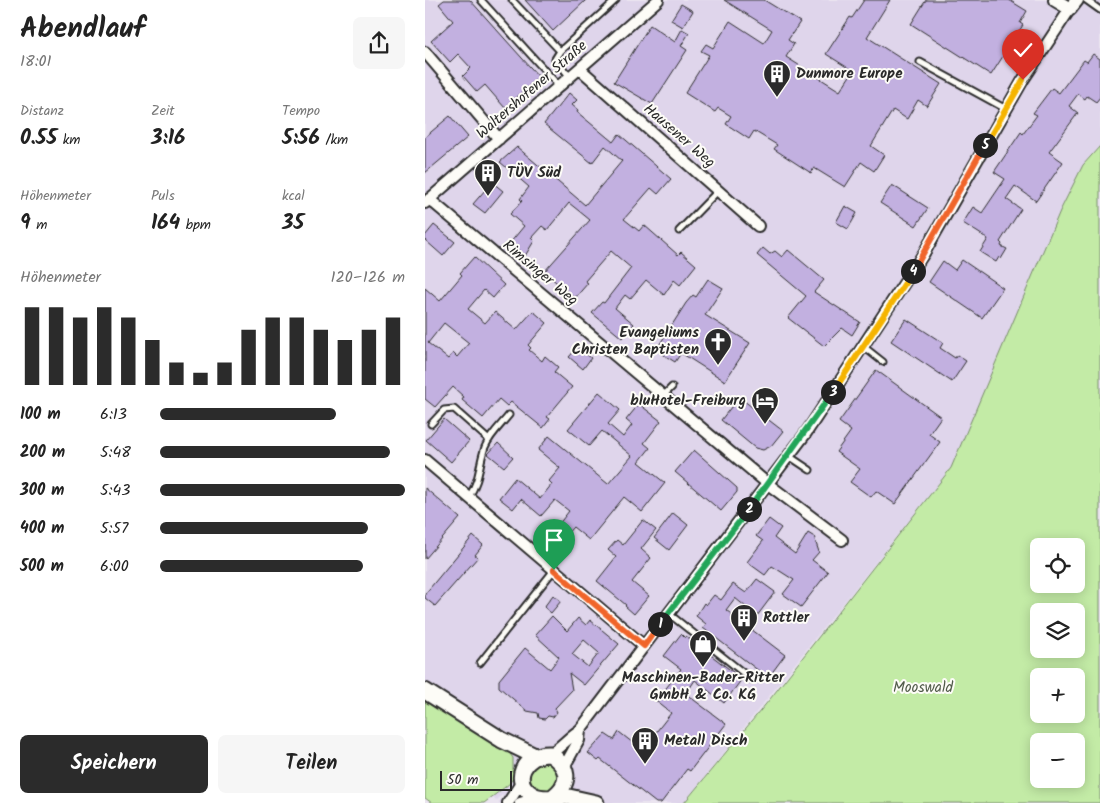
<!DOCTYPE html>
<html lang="de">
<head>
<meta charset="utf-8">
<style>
  :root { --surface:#fff; --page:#f6f6f6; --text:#222; --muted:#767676; --accent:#2b2b2b }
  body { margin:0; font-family:Kalam,sans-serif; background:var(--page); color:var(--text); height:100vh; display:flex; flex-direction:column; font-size:19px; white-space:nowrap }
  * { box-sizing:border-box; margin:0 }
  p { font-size:16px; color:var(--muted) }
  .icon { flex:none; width:28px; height:28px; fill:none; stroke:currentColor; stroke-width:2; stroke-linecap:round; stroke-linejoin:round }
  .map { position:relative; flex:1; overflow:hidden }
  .details { display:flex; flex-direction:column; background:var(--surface); width:425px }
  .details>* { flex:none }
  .controls { position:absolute; left:605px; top:538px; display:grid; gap:10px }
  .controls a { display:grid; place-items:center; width:55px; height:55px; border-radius:8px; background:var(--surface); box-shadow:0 2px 12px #0003; font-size:25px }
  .scale { position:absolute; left:15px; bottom:12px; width:72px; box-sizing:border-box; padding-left:5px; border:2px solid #2b2b2b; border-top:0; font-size:14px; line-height:18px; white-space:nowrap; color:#2b2b2b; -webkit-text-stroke:4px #fdfcf7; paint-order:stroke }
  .pin { position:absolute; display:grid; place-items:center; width:42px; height:42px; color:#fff; margin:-51px -21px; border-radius:50% 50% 50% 0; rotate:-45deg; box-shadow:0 0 5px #0007 }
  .pin .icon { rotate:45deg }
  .km { position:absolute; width:25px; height:25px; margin:-12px; border-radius:50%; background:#222; color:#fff; font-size:14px; line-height:25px; text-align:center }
  .round { display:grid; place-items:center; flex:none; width:52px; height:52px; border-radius:8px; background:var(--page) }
  .summary { display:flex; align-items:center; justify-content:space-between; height:85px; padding:0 20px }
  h1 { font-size:28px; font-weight:800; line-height:38px }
  .stats { display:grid; grid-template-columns:repeat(3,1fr); gap:8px; height:85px; padding:5px 20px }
  .stats div { display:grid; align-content:center }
  .stats b { font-size:21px; font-weight:800 }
  .stats small { font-size:14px; font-weight:400 }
  .stats p { font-size:14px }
  .chart { height:140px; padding:10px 20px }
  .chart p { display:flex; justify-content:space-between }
  .chart svg { width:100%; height:90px; margin-top:5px; stroke:var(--accent); stroke-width:6 }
  .button { display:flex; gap:10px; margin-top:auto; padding:10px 20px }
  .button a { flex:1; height:58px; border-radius:8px; background:var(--accent); color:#fff; font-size:20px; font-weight:800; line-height:58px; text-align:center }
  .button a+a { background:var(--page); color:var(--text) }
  ul { padding:0 20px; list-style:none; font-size:16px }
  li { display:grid; grid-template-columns:80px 60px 1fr; align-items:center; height:38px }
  li i { height:12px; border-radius:6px; background:var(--accent) }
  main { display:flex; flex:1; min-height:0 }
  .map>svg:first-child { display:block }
  .built { fill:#dfd5eb }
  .green { fill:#c3eba6; stroke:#778b68; fill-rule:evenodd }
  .building { fill:#c2b0e0; stroke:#2b2b2b; fill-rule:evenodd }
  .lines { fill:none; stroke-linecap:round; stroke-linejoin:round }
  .service-casing { stroke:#2b2b2b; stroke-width:9 }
  .minor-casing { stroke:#2b2b2b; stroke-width:14 }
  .tertiary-casing { stroke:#2b2b2b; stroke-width:16 }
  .secondary-casing { stroke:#2b2b2b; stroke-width:19 }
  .service { stroke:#fdfcf7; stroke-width:5 }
  .minor { stroke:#fdfcf7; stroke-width:10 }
  .tertiary { stroke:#fdfcf7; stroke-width:12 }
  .secondary { stroke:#fdfcf7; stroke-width:15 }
  .split-1-casing { stroke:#fff; stroke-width:10 }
  .split-2-casing { stroke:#fff; stroke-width:10 }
  .split-3-casing { stroke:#fff; stroke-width:10 }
  .split-4-casing { stroke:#fff; stroke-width:10 }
  .split-5-casing { stroke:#fff; stroke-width:10 }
  .split-6-casing { stroke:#fff; stroke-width:10 }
  .split-1 { stroke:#f0652b; stroke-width:6 }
  .split-2 { stroke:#22a559; stroke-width:6 }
  .split-3 { stroke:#22a559; stroke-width:6 }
  .split-4 { stroke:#f5b400; stroke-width:6 }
  .split-5 { stroke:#f0652b; stroke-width:6 }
  .split-6 { stroke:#f5b400; stroke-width:6 }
  .labels { text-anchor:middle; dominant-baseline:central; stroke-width:4; stroke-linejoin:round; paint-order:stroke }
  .poi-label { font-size:15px; font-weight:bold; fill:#2b2b2b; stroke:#fdfcf7; text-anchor:start }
  .street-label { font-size:15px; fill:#2b2b2b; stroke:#fdfcf7 }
  .park-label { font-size:15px; fill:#515b4a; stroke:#fdfcf7 }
</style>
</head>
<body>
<main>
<section class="details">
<div class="summary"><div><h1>Abendlauf</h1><p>18:01</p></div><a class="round"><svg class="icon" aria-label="share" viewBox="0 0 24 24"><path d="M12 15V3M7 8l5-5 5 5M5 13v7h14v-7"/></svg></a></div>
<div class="stats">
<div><p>Distanz</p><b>0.55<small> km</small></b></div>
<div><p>Zeit</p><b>3:16</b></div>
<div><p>Tempo</p><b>5:56<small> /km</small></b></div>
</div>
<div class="stats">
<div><p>Höhenmeter</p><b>9<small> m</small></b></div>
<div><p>Puls</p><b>164<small> bpm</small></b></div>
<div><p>kcal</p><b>35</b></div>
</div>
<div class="chart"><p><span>Höhenmeter</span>120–126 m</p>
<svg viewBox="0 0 160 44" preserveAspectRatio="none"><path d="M5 44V6M15 44V6M25 44V11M35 44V6M45 44V11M55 44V22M65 44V33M75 44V38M85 44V33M95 44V17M105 44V11M115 44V11M125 44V17M135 44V22M145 44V17M155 44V11"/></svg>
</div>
<ul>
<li><b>100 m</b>6:13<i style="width:72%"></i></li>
<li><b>200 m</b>5:48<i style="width:94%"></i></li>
<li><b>300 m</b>5:43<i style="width:100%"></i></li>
<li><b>400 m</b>5:57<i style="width:85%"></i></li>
<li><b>500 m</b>6:00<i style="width:83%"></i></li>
</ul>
<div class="button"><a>Speichern</a><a>Teilen</a></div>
</section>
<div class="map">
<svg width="675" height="803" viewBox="0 0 675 803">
  <rect width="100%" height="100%" fill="#ebe5f0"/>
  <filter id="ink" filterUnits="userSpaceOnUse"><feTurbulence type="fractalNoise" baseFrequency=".02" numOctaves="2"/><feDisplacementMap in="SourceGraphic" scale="10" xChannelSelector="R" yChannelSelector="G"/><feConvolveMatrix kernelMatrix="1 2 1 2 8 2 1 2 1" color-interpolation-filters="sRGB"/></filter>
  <g filter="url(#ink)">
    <path class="built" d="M0,0H675V146L658,165L526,468L259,803H73L81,795H77L71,801L67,796L84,784L88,758L83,751L0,698Z"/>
    <path class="green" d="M675,146V803H259L345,699L526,468L635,211L658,165ZM614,546H651V584H614ZM614,611H651V649H614ZM651,676V714H614V676ZM651,741V779H614V741Z
      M0,698L83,751L88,758V778L84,784L59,803H7L0,798Z
      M104 776a15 15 0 1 1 30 0a15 15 0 1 1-30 0Z"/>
    <path class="building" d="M19,0H45L114,77L80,108L60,85L52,92L38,76L46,68L33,54L25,62L6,41L28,21L14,4Z
      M100,0H161L128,31Z
      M299,0H339L375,22L363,40L369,44L361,57L415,91L428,71L401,54L425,17L427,18L439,0H465L442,37L516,84L502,106L493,100L482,119L468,110L446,146L459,155L449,171L436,162L420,187L389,168L386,173L349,149L352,145L329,131L324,139L301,124L306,116L293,108L290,112L260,93L284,55L276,51L281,44L288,48L305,21L339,43L347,30Z
      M501,0H584L602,11L595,23L598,25L566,75L486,24Z
      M256,4L268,11L258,27L246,20Z
      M225,25L250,42L257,29L264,33L256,46L262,50L227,104L189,82Z
      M668,54L675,59V97L671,102L662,96L660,99L653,94L644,106L653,113L624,152L638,162L611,201L590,186L581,199L596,209L575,242L577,244L576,246L582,249L576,259L574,257L571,262L555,252L563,239L538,223L548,207L557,213L580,179L569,172L596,132L598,134L612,115L608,113L627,88L634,93L659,60L662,62Z
      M144,93L152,100L147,105L153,110L152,112L188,142L194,134L246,179L233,194L226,188L199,219L214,231L219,225L253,255L256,252L271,265L255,285L249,280L239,295L221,280L205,299L200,295L190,308L209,324L197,338L167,313L177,302L179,303L206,268L186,251L160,281L163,283L150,298L119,272L165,220L154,211L144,203L122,230L117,226L106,238L109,241L100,256L85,243L99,226L85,214L97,201L95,199L104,187L75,162L92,147L160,205L197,161L180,146L167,163L119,124Z
      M25,116L43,137L0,173V137Z
      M67,182L78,191L60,213L48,204Z
      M467,185L503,208L491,226L455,203Z
      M420,206L432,213L423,229L411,222Z
      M9,225L30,242L18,256L0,240V236Z
      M338,248L345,254L350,251L357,257L363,250L399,280L389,292L435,322L427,335L417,328L399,346L363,318L381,296L332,255Z
      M49,257L79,285L68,298L59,290L43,309L60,323L70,312L91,330L108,311L122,323L103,345L106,348L104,350L117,361L120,356L133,367L129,372L147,387L122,417L125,419L118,428L86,402L82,406L74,399L58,418L37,400L39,397L28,387L10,407L0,399V288L15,301L37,275L35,273ZM19,323L44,343L32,357L28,353L23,359L3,343Z
      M537,260L578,288L557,318L504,282L518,261L530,270Z
      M283,279L298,288L280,315L325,343L300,381L256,353L250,362L231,350L261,303L268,295L271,297Z
      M481,319L518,343L515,348L530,358L532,355L541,361L527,382L466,341Z
      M153,347L166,358L158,369L144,357Z
      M451,370L516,417L504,434L515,442L470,504L451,491L446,497L425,482L435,469L411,452L426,431L414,422Z
      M174,392L195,410L183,424L198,437L207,425L201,420L214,404L236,421L219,443L225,448L214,462L240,483L217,512L199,497L164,540L148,527L132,545L123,538L144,511L130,500L116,516L96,499L88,509L74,498L90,478L115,499L127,484L124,481L135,468L113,450L124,436L183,484L207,456L177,431L164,446L143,429Z
      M314,397L358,431L346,446L338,450L330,448L296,420Z
      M19,419L44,441L26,462L1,440Z
      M73,443L88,457L79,467L63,454Z
      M269,450L312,488V492L296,511L250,472Z
      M0,488L35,518L0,559Z
      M248,513L263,525L244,550L229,538Z
      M344,519L356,528L349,538L370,554L383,533L391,538L390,540L394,552L387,560L403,572L376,607L358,594L369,580L347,566L340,575L322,562L338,541L331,536Z
      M218,520L231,530L216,549L226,558L207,582L224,596L209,614L200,606L201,605L172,581L191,557L183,550L192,540L198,545Z
      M48,536L58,545L50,555L53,557L10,606L0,598V594Z
      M332,579L350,592L332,616L310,598L301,610L360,655L343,678L278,628L281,624L271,616L279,603L281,605L289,595L296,600L308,584L321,593Z
      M128,595L136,601L126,613L119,607Z
      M127,616L142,631L153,618L161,625L165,620L194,644L159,685L144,673L147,690L130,708L132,712L128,717L123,716L120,719L114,718L113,713L102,711L74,687V680L100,648L125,669L134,657L110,635ZM159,640L174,653L163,667L147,654Z
      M256,634L260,638L261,636L317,679L299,703L270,680L261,694L301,724L265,771L262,769L236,803H231L175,759L173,761L163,753L180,734L189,740L194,732L217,750L246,713L231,701L256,669L239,656Z"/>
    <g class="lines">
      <defs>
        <path id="service" d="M56,0L134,86
          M87,0L135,51L130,59L145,77
          M661,0L675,10
          M135,51L191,0
          M495,62L581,109
          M254,231L293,191
          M439,347L458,362
          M238,396L247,387
          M6,424L19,410L29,409L64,440
          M364,456L385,470
          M44,497C56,477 53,467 60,447C65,435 76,425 84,415
          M243,613L326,679
          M55,663L129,570"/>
        <path id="minor" d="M0,52L74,139
          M155,69L333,226
          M4,199L343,484L417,540
          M0,203L233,0
          M0,460L219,646
          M125,754C136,747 144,737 155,730L381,433L499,253L598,80L645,9
          M139,767L154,740L155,730
          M83,803L98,780
          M95,803L115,797"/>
        <path id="tertiary" d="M630,0L645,9L652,0"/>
        <path id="secondary" d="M0,691L77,740L110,756
          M128,797C147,782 144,767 125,754C99,753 85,782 108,795C118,801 133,796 144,797C153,799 162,801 171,803"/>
      </defs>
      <use href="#service" class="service-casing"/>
      <use href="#minor" class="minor-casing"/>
      <use href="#tertiary" class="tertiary-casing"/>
      <use href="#secondary" class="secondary-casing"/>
      <use href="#service" class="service"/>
      <use href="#minor" class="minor"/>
      <use href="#tertiary" class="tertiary"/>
      <use href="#secondary" class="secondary"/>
    </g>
  </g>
  <g class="lines" filter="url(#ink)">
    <defs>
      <path id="split-1" d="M129,570L219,646L235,624"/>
      <path id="split-2" d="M235,624L324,509"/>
      <path id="split-3" d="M324,509L408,392"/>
      <path id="split-4" d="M408,392L488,271"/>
      <path id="split-5" d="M488,271L560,145"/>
      <path id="split-6" d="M560,145L598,80"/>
    </defs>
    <use href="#split-1" class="split-1-casing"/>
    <use href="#split-2" class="split-2-casing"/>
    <use href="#split-3" class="split-3-casing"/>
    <use href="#split-4" class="split-4-casing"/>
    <use href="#split-5" class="split-5-casing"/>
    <use href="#split-6" class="split-6-casing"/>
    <use href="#split-1" class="split-1"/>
    <use href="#split-2" class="split-2"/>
    <use href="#split-3" class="split-3"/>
    <use href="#split-4" class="split-4"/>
    <use href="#split-5" class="split-5"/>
    <use href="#split-6" class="split-6"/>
  </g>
  <defs>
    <symbol id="building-pin" viewBox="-11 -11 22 30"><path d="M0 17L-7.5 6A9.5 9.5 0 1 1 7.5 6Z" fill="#2b2b2b" stroke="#fdfcf7"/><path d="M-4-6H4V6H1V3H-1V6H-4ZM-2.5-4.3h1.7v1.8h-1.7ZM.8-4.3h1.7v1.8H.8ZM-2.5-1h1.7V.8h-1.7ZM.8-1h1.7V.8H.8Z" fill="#fff"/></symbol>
    <symbol id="church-pin" viewBox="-11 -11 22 30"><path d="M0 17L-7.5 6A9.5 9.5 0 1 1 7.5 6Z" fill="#2b2b2b" stroke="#fdfcf7"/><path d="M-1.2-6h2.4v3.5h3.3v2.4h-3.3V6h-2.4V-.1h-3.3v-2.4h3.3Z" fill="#fff"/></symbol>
    <symbol id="hotel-pin" viewBox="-11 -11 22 30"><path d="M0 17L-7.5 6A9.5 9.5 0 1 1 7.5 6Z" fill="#2b2b2b" stroke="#fdfcf7"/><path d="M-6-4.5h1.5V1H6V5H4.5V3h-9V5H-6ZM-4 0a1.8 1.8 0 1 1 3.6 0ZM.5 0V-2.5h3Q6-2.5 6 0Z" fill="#fff"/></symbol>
    <symbol id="shop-pin" viewBox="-11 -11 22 30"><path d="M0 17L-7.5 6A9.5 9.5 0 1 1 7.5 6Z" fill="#2b2b2b" stroke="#fdfcf7"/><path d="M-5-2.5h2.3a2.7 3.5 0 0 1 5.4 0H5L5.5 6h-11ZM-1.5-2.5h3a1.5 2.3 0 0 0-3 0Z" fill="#fff"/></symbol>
  </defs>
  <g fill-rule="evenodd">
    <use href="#building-pin" x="336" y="58" width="32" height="43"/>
    <use href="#building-pin" x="47" y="157" width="32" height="43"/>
    <use href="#church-pin" x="277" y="326" width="32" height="43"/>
    <use href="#hotel-pin" x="324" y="385" width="32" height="43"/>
    <use href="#building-pin" x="303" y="602" width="32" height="43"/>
    <use href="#shop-pin" x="262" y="628" width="32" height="43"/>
    <use href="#building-pin" x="204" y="725" width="32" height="43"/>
  </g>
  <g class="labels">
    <g class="poi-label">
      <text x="371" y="74">Dunmore Europe</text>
      <text x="82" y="173">TÜV Süd</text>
      <text x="274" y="333" text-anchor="end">Evangeliums<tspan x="274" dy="17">Christen Baptisten</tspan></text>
      <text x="321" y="401" text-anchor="end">bluHotel-Freiburg</text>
      <text x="338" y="618">Rottler</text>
      <text x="278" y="678" text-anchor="middle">Maschinen-Bader-Ritter<tspan x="278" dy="17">GmbH &amp; Co. KG</tspan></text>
      <text x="239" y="741">Metall Disch</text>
    </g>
    <g class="street-label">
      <text transform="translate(107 90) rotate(-41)">Waltershofener Straße</text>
      <text transform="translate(254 136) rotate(41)">Hausener Weg</text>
      <text transform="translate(115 273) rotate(40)">Rimsinger Weg</text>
    </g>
    <g class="park-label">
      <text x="498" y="688">Mooswald</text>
    </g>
  </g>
</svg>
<div class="controls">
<a><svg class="icon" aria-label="locate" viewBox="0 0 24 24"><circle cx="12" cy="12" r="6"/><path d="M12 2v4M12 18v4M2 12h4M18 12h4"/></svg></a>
<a><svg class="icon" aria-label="layers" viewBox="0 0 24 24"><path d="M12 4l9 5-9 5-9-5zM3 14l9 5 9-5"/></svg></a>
<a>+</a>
<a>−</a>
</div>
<div class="scale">50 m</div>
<div class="pin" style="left:129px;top:570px;background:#1e9e55"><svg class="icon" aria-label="arrive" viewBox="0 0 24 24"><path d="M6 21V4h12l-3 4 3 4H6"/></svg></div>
<div class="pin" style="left:598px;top:80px;background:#d93025"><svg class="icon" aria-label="check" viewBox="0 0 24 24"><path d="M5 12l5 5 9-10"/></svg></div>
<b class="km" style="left:235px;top:624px">1</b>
<b class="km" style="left:324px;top:509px">2</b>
<b class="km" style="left:408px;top:392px">3</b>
<b class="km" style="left:488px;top:271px">4</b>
<b class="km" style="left:560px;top:145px">5</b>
</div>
</main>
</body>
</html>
